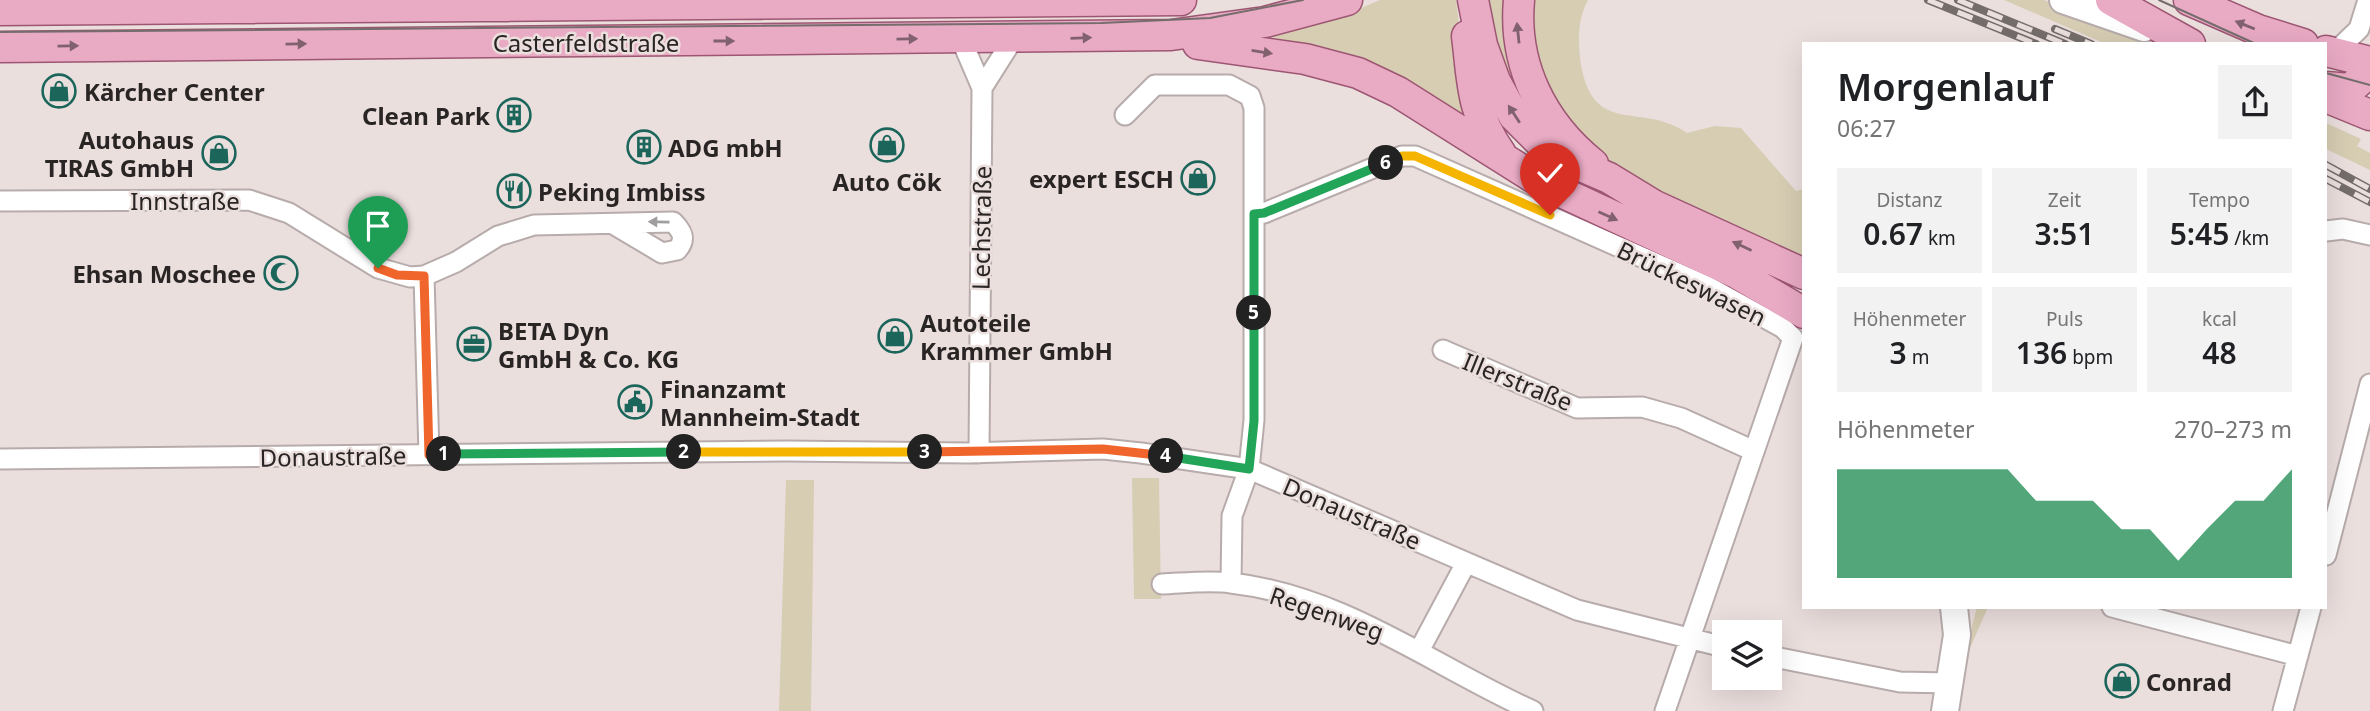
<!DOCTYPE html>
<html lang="de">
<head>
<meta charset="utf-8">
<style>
  :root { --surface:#fff; --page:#f2f2f2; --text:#202124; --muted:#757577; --accent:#0b8043 }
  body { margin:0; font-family:"Noto Sans",sans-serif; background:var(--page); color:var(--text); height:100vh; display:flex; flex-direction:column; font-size:26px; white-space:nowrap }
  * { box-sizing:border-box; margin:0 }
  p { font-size:23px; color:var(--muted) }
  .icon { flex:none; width:38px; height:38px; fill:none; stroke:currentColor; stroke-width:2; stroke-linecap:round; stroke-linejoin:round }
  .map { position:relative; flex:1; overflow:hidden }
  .sheet { position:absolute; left:1802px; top:42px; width:525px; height:567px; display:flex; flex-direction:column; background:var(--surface); border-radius:0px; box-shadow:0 7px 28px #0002 }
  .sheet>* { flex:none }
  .tools { position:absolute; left:1712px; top:620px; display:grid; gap:14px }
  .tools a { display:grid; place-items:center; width:70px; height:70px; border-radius:0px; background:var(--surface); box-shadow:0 7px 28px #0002; font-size:35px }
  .pin { position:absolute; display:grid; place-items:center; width:60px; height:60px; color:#fff; margin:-72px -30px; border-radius:50% 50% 50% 0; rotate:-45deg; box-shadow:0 0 7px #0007 }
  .pin .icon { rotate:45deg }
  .km { position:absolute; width:35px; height:35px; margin:-18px; border-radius:50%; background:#222; color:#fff; font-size:19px; line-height:35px; text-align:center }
  .round { display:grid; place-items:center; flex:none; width:74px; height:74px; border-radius:0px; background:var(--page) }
  .overview { display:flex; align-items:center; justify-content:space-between; height:119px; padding:0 35px }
  h1 { font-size:38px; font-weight:600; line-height:52px }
  .figures { display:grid; grid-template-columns:repeat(3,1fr); gap:10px; height:119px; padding:7px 35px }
  .figures div { display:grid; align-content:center; border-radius:0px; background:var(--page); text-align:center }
  .figures b { font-size:30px; font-weight:600 }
  .figures small { font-size:19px; font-weight:400 }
  .figures p { font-size:19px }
  .chart { height:196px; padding:14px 35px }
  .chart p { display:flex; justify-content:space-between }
  .chart svg { width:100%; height:126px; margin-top:7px; fill:var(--accent); opacity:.7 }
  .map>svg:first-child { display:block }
  .green { fill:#d7cdb3 }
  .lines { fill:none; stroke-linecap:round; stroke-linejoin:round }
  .street-casing { stroke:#b7acab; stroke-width:23 }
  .secondary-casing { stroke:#b7acab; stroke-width:30 }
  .primary-casing { stroke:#9d5672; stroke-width:33 }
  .street { stroke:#fff; stroke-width:19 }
  .secondary { stroke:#fff; stroke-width:26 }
  .primary { stroke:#e9aac4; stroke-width:30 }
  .tram { stroke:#746d6c; stroke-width:2 }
  .rail-casing { stroke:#746d6c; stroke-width:8 }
  .rail { stroke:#ebdfde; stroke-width:5; stroke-dasharray:16; stroke-linecap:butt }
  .oneway { fill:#80616d }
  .oneway2 { fill:#9f9d9d }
  .split-1-casing { stroke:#fff; stroke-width:14 }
  .split-2-casing { stroke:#fff; stroke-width:14 }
  .split-3-casing { stroke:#fff; stroke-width:14 }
  .split-4-casing { stroke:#fff; stroke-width:14 }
  .split-5-casing { stroke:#fff; stroke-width:14 }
  .split-6-casing { stroke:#fff; stroke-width:14 }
  .split-7-casing { stroke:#fff; stroke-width:14 }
  .split-1 { stroke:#f0652b; stroke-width:9 }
  .split-2 { stroke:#22a559; stroke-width:9 }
  .split-3 { stroke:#f5b400; stroke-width:9 }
  .split-4 { stroke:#f0652b; stroke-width:9 }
  .split-5 { stroke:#22a559; stroke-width:9 }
  .split-6 { stroke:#22a559; stroke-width:9 }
  .split-7 { stroke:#f5b400; stroke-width:9 }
  .labels { text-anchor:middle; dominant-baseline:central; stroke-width:5; stroke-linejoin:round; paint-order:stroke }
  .street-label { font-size:24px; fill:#2a2525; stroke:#ebdfde }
  .poi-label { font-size:24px; font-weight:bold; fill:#2a2525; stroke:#ebdfde; text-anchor:start }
</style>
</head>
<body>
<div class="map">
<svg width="2370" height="711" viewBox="0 0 2370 711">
  <rect width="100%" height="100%" fill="#ebdfde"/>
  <path class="green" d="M1380,0H1456L1471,120L1312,46L1270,37V32L1354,11Z
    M1483,0H1509L1544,133L1502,75Z
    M1534,0H1588C1578,18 1578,38 1580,58C1591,140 1640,100 1687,133L1715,126L1741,128L1796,191L1804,189V261C1746,234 1664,204 1613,166C1562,128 1527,64 1534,0Z
    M2004,0H2044L2145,44H2106Z
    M2326,123L2361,139L2357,146L2370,153V170L2326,149Z
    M1132,478H1159L1161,599H1134Z
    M786,480H814L811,711H779Z
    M1977,607H1988L1964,662L1963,661Z"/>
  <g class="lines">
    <defs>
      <path id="street" d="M961,39L982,88L979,453
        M2334,53L2359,29L2368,0
        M982,88L1013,39
        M1125,115L1155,85H1229L1250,96L1254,108V420L1249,469L1232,516L1231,583
        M0,201L249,200L289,213L378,268L410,277L424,276L456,262L498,236L534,225L673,222C682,231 687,239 677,250L662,253L615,225
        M1254,214L1264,213L1402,156H1415L1709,287L1783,328L1793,338L1665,711
        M2326,231L2343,229L2370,235
        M424,276L429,455
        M1443,350L1577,408L1642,407L1681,418L1754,451
        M0,459L786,451L968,453L1103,449L1141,453L1249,469L1577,610L1724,647
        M2326,555L2370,384
        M1162,584C1185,583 1209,580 1231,583C1345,596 1433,666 1533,711
        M2112,607L2298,656
        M1419,651L1466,563
        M1769,656L1900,682L1950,683
        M2283,711L2311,607"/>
      <path id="secondary" d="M2063,0L2144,28
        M1945,711L1957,635L1954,607"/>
      <path id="primary" d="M1473,0L1482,45L1495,81L1514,116L1551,153L1609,178L1655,206L1804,274
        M1519,0C1513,65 1542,123 1593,164
        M2111,0L2190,44
        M2189,0L2258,30L2303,44
        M0,10L1181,0
        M1467,36C1473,85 1471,111 1501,154
        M1198,44L1305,59L1358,73L1398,92L1544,184L1738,274L1804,313
        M0,47L1171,35L1265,22L1347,0
        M2326,51L2370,62
        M2326,87L2350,89L2364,77L2366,61
        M2326,97L2370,115"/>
    </defs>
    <use href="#street" class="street-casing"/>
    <use href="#secondary" class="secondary-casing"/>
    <use href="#primary" class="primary-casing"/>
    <use href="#street" class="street"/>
    <use href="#secondary" class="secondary"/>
    <use href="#primary" class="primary"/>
    <path class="tram" d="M2159,0L2256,44
      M0,32L1101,23L1210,18L1303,0
      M2326,73L2370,85"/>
    <defs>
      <path id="rail" d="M1928,0L2036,44
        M1958,0L2065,44
        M2055,29L2091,44
        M2326,165L2370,189
        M2326,179L2370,202"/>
    </defs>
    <use href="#rail" class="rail-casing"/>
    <use href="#rail" class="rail"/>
  </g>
  <defs><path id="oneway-solid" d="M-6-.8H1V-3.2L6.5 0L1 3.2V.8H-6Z" transform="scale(1.75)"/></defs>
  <g class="oneway">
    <use href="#oneway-solid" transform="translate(2245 25) rotate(-158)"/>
    <use href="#oneway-solid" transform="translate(1518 33) rotate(-96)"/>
    <use href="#oneway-solid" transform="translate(1081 38) rotate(-2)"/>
    <use href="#oneway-solid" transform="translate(907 39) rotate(-1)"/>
    <use href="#oneway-solid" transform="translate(724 41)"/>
    <use href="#oneway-solid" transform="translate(296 44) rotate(-1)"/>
    <use href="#oneway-solid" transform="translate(68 46) rotate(-1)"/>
    <use href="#oneway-solid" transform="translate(1262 52) rotate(9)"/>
    <use href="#oneway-solid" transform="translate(1514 114) rotate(-123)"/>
    <use href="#oneway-solid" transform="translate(1608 216) rotate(24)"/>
    <use href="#oneway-solid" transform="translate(1742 246) rotate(-155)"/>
  </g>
  <use class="oneway2" href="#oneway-solid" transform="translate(659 222) rotate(-179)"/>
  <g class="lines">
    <defs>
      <path id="split-1" d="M378,268L397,275L424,276L429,455L444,454"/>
      <path id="split-2" d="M444,454L684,452"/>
      <path id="split-3" d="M684,452H925"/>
      <path id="split-4" d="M925,452L1103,449L1166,456"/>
      <path id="split-5" d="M1166,456L1249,469L1254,421V313"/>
      <path id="split-6" d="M1254,313V214L1264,213L1386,163"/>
      <path id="split-7" d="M1386,163L1402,156H1415L1550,215"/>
    </defs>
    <use href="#split-1" class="split-1-casing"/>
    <use href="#split-2" class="split-2-casing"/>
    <use href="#split-3" class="split-3-casing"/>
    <use href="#split-4" class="split-4-casing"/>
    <use href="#split-5" class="split-5-casing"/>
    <use href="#split-6" class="split-6-casing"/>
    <use href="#split-7" class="split-7-casing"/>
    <use href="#split-1" class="split-1"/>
    <use href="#split-2" class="split-2"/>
    <use href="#split-3" class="split-3"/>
    <use href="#split-4" class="split-4"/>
    <use href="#split-5" class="split-5"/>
    <use href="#split-6" class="split-6"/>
    <use href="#split-7" class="split-7"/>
  </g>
  <defs>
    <symbol id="shop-ring" viewBox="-11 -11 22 22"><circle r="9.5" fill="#ebdfde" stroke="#1b655b" stroke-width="1.5"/><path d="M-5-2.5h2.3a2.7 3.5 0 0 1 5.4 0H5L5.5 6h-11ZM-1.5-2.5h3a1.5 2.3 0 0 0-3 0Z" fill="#1b655b"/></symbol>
    <symbol id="building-ring" viewBox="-11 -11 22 22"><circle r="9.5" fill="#ebdfde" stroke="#1b655b" stroke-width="1.5"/><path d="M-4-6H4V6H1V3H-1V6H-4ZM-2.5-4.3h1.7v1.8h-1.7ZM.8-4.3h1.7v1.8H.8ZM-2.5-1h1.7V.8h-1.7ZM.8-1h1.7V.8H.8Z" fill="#1b655b"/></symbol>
    <symbol id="restaurant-ring" viewBox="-11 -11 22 22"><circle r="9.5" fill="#ebdfde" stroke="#1b655b" stroke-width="1.5"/><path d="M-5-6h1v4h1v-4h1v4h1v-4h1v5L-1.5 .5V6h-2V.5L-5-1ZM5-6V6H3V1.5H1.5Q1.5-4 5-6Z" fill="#1b655b"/></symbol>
    <symbol id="mosque-ring" viewBox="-11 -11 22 22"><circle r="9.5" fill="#ebdfde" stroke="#1b655b" stroke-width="1.5"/><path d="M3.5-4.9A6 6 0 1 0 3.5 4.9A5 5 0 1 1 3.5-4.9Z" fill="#1b655b"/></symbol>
    <symbol id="office-ring" viewBox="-11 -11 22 22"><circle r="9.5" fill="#ebdfde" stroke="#1b655b" stroke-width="1.5"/><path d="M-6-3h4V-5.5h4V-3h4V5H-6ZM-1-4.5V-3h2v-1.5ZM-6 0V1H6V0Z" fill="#1b655b"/></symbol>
    <symbol id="civic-ring" viewBox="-11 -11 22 22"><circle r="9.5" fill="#ebdfde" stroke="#1b655b" stroke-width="1.5"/><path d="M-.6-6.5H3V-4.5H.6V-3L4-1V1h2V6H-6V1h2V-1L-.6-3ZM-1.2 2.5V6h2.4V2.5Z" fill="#1b655b"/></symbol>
  </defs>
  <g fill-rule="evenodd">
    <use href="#shop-ring" x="40" y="72" width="38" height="38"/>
    <use href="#building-ring" x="495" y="96" width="38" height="38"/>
    <use href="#shop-ring" x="868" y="126" width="38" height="38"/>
    <use href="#building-ring" x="625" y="128" width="38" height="38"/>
    <use href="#shop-ring" x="200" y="134" width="38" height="38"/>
    <use href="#shop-ring" x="1179" y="159" width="38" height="38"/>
    <use href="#restaurant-ring" x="495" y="172" width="38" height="38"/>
    <use href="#mosque-ring" x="262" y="254" width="38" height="38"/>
    <use href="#shop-ring" x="876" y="317" width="38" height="38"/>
    <use href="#office-ring" x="455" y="325" width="38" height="38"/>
    <use href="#civic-ring" x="616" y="383" width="38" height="38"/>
    <use href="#shop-ring" x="2103" y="662" width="38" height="38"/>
  </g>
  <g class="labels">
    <g class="street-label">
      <text x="586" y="42">Casterfeldstraße</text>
      <text x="185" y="200">Innstraße</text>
      <text transform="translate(981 228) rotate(-89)">Lechstraße</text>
      <text transform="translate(1692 283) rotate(26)">Brückeswasen</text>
      <text transform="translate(1518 381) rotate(22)">Illerstraße</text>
      <text transform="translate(333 456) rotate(-1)">Donaustraße</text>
      <text transform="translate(1352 513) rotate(23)">Donaustraße</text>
      <text transform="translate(1327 613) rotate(19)">Regenweg</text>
    </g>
    <g class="poi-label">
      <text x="84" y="91">Kärcher Center</text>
      <text x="490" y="115" text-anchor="end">Clean Park</text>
      <text x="194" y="139" text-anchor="end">Autohaus<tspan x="194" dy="28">TIRAS GmbH</tspan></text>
      <text x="668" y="147">ADG mbH</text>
      <text x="1174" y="178" text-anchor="end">expert ESCH</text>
      <text x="887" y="181" text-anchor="middle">Auto Cök</text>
      <text x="538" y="191">Peking Imbiss</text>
      <text x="256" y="273" text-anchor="end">Ehsan Moschee</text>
      <text x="920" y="322">Autoteile<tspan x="920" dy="28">Krammer GmbH</tspan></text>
      <text x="498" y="330">BETA Dyn<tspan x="498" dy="28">GmbH &amp; Co. KG</tspan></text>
      <text x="660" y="388">Finanzamt<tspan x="660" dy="28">Mannheim-Stadt</tspan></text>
      <text x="2146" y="681">Conrad</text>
    </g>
  </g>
</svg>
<div class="tools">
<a><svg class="icon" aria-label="layers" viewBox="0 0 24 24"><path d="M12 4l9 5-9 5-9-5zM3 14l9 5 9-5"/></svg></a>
</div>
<div class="pin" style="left:378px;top:268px;background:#1e9e55"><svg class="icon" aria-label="arrive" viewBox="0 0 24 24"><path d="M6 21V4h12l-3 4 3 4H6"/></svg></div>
<div class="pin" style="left:1550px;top:215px;background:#d93025"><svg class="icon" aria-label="check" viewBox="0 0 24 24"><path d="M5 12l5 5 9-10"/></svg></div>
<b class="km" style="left:444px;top:454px">1</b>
<b class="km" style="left:684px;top:452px">2</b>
<b class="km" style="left:925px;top:452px">3</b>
<b class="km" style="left:1166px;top:456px">4</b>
<b class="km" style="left:1254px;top:313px">5</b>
<b class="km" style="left:1386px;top:163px">6</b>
<section class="sheet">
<div class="overview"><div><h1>Morgenlauf</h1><p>06:27</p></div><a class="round"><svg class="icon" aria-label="share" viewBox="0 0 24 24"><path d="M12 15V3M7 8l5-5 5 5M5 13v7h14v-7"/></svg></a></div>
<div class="figures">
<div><p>Distanz</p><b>0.67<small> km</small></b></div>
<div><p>Zeit</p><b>3:51</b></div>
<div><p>Tempo</p><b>5:45<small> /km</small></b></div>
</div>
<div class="figures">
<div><p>Höhenmeter</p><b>3<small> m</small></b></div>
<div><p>Puls</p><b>136<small> bpm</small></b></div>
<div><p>kcal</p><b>48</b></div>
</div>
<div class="chart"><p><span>Höhenmeter</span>270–273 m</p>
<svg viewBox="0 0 160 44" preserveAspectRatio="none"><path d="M0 44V6L10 6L20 6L30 6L40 6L50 6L60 6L70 17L80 17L90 17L100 27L110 27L120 38L130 27L140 17L150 17L160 6V44z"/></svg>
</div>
</section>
</div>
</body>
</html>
